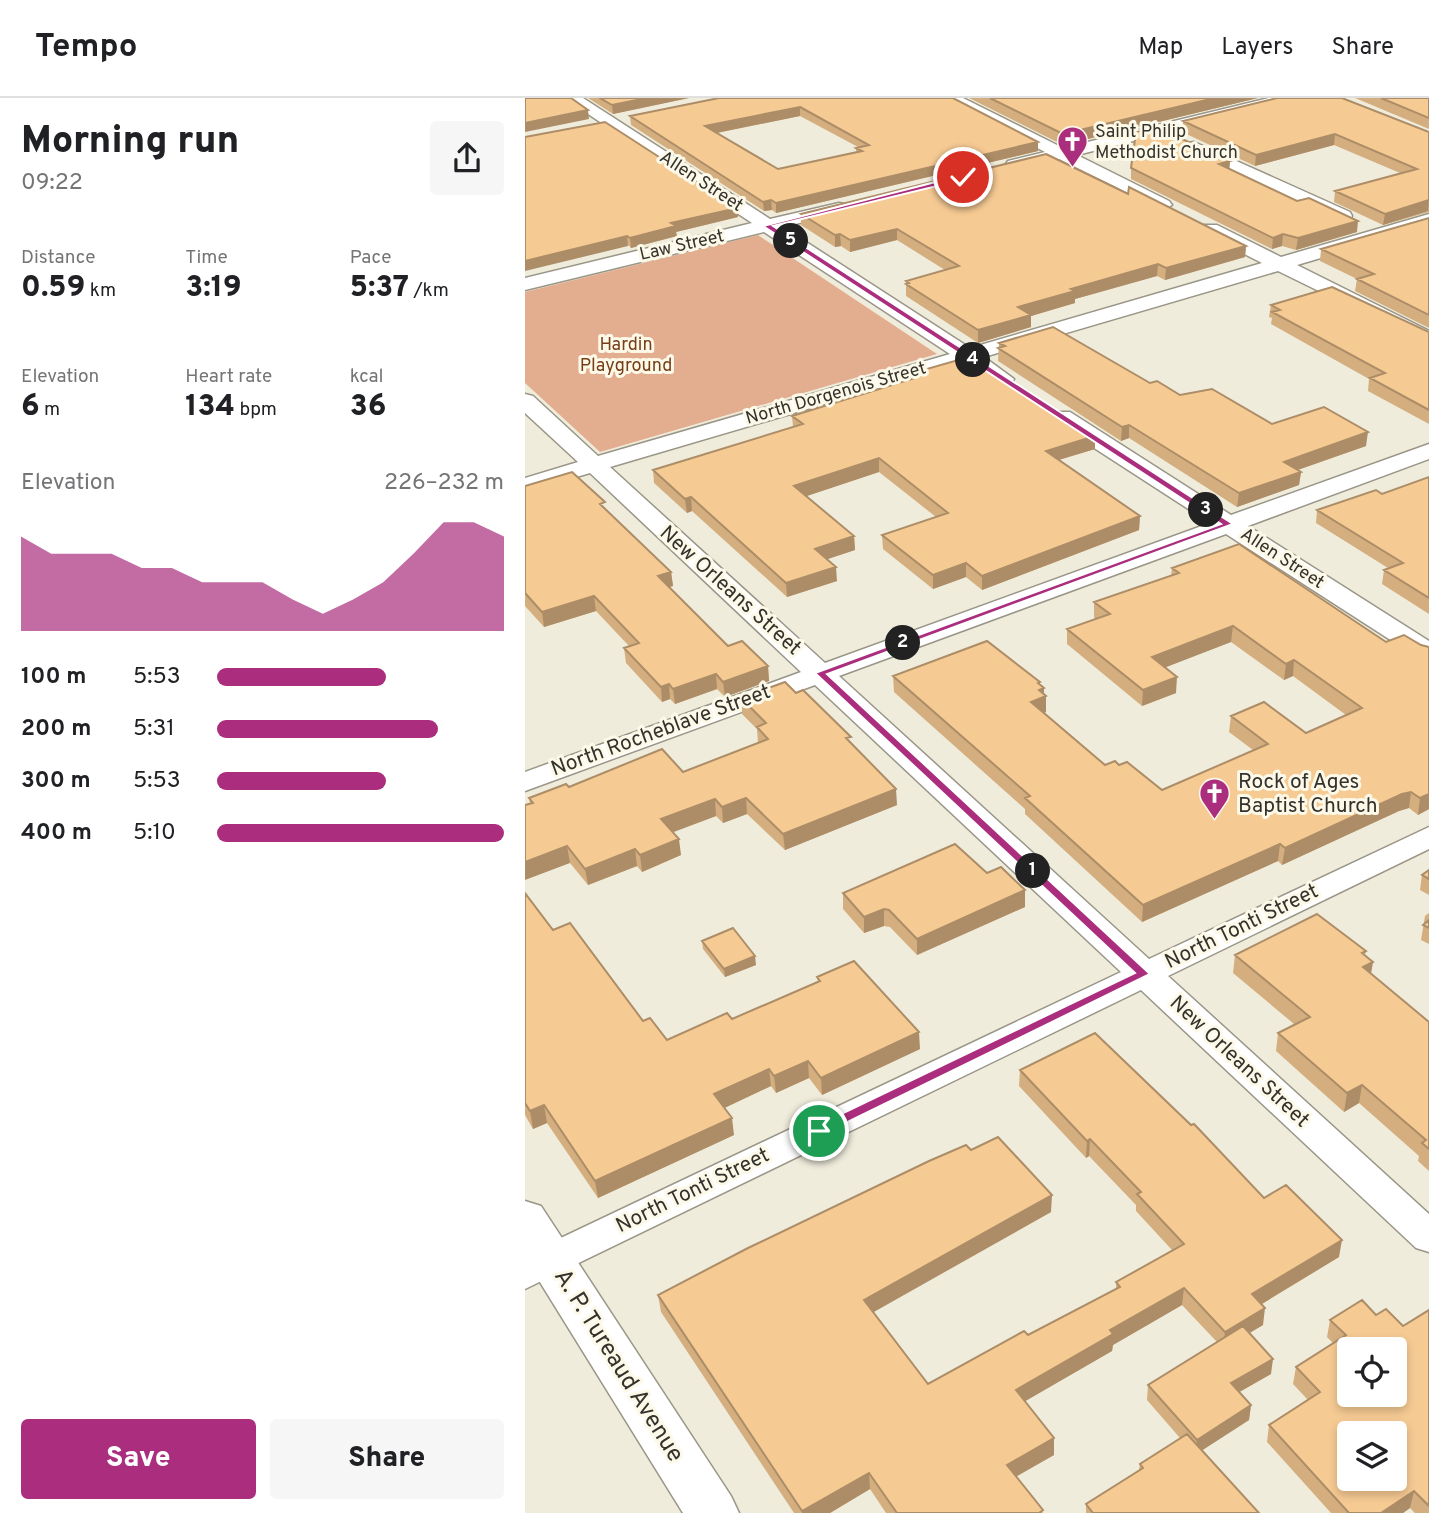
<!DOCTYPE html>
<html lang="en">
<head>
<meta charset="utf-8">
<style>
  :root { --surface:#fff; --page:#f6f6f6; --text:#202124; --muted:#757577; --line:#e0e0e0; --accent:#ab2e7e }
  body { margin:0; font-family:Overpass,sans-serif; background:var(--page); color:var(--text); height:100vh; display:flex; flex-direction:column; font-size:26px; white-space:nowrap }
  * { box-sizing:border-box; margin:0 }
  p { font-size:23px; color:var(--muted) }
  .icon { flex:none; width:38px; height:38px; fill:none; stroke:currentColor; stroke-width:2; stroke-linecap:round; stroke-linejoin:round }
  .map { position:relative; flex:1; overflow:hidden }
  .details { display:flex; flex-direction:column; background:var(--surface); width:525px }
  .details>* { flex:none }
  .buttons { position:absolute; left:812px; top:1239px; display:grid; gap:14px }
  .buttons a { display:grid; place-items:center; width:70px; height:70px; border-radius:7px; background:var(--surface); box-shadow:0 4px 10px #0003; font-size:35px }
  .pin { position:absolute; display:grid; place-items:center; width:60px; height:60px; color:#fff; margin:-30px; border:4px solid #fff; border-radius:50%; box-shadow:0 2px 7px #0007 }
  .km { position:absolute; width:35px; height:35px; margin:-18px; border-radius:50%; background:#222; color:#fff; font-size:19px; line-height:35px; text-align:center }
  .round { display:grid; place-items:center; flex:none; width:74px; height:74px; border-radius:7px; background:var(--page) }
  .headline { display:flex; align-items:center; justify-content:space-between; height:119px; padding:0 21px }
  h1 { font-size:38px; font-weight:800; line-height:52px }
  .stats { display:grid; grid-template-columns:repeat(3,1fr); gap:10px; height:119px; padding:7px 21px }
  .stats div { display:grid; align-content:center }
  .stats b { font-size:30px; font-weight:800 }
  .stats small { font-size:19px; font-weight:400 }
  .stats p { font-size:19px }
  .chart { height:196px; padding:14px 21px }
  .chart p { display:flex; justify-content:space-between }
  .chart svg { width:100%; height:126px; margin-top:7px; fill:var(--accent); opacity:.7 }
  .primary-button { display:flex; gap:14px; margin-top:auto; padding:14px 21px }
  .primary-button a { flex:1; height:80px; border-radius:7px; background:var(--accent); color:#fff; font-size:28px; font-weight:800; line-height:80px; text-align:center }
  .primary-button a+a { background:var(--page); color:var(--text) }
  ul { padding:0 21px; list-style:none; font-size:23px }
  li { display:grid; grid-template-columns:112px 84px 1fr; align-items:center; height:52px }
  li i { height:18px; border-radius:9px; background:var(--accent) }
  header { display:flex; align-items:center; gap:42px; box-sizing:border-box; height:98px; padding:0 35px; background:var(--surface); border-bottom:2px solid var(--line) }
  header strong { font-size:33px }
  nav { display:flex; gap:38px; margin-inline-start:auto; font-size:24px }
  main { display:flex; flex:1; min-height:0 }
  .map>svg:first-child { display:block }
  .green { fill:#e3ae90 }
  .lines { fill:none; stroke-linecap:round; stroke-linejoin:round }
  .minor-casing { stroke:#9a9687; stroke-width:3 }
  .tertiary-casing { stroke:#9a9687; stroke-width:3 }
  .minor { fill:#fff; fill-rule:evenodd }
  .tertiary { fill:#fff; fill-rule:evenodd }
  .wall { fill:#d4ae7e; fill-rule:evenodd }
  .shaded-wall { fill:#ac8d67 }
  .building { fill:#f6ca93; stroke:#ac8d67; stroke-width:2; fill-rule:evenodd }
  .route { fill:#ab2e7e; stroke:#fff; stroke-width:2 }
  .labels { text-anchor:middle; dominant-baseline:central; stroke-width:6; stroke-linejoin:round; paint-order:stroke }
  .far-poi-label { font-size:18px; fill:#34322c; stroke:#fdf9e9; text-anchor:start }
  .far-street-label { font-size:18px; fill:#34322c; stroke:#fdf9e9 }
  .far-park-label { font-size:18px; fill:#763e19; stroke:#fdf9e9 }
  .street-label { font-size:21px; fill:#34322c; stroke:#fdf9e9 }
  .poi-label { font-size:21px; fill:#34322c; stroke:#fdf9e9; text-anchor:start }
  .near-street-label { font-size:24px; fill:#34322c; stroke:#fdf9e9 }
</style>
</head>
<body>
<header>
<strong>Tempo</strong>
<nav><a>Map</a><a>Layers</a><a>Share</a></nav>
</header>
<main>
<section class="details">
<div class="headline"><div><h1>Morning run</h1><p>09:22</p></div><a class="round"><svg class="icon" aria-label="share" viewBox="0 0 24 24"><path d="M12 15V3M7 8l5-5 5 5M5 13v7h14v-7"/></svg></a></div>
<div class="stats">
<div><p>Distance</p><b>0.59<small> km</small></b></div>
<div><p>Time</p><b>3:19</b></div>
<div><p>Pace</p><b>5:37<small> /km</small></b></div>
</div>
<div class="stats">
<div><p>Elevation</p><b>6<small> m</small></b></div>
<div><p>Heart rate</p><b>134<small> bpm</small></b></div>
<div><p>kcal</p><b>36</b></div>
</div>
<div class="chart"><p><span>Elevation</span>226–232 m</p>
<svg viewBox="0 0 160 44" preserveAspectRatio="none"><path d="M0 44V11L10 17L20 17L30 17L40 22L50 22L60 27L70 27L80 27L90 33L100 38L110 33L120 27L130 17L140 6L150 6L160 11V44z"/></svg>
</div>
<ul>
<li><b>100 m</b>5:53<i style="width:59%"></i></li>
<li><b>200 m</b>5:31<i style="width:77%"></i></li>
<li><b>300 m</b>5:53<i style="width:59%"></i></li>
<li><b>400 m</b>5:10<i style="width:100%"></i></li>
</ul>
<div class="primary-button"><a>Save</a><a>Share</a></div>
</section>
<div class="map">
<svg width="904" height="1415" viewBox="0 0 904 1415">
  <rect width="100%" height="100%" fill="#f0ecdc"/>
  <path class="green" d="M233,137L412,256L75,354L0,285V194Z"/>
  <g class="lines">
    <defs>
      <path id="minor" d="M39,0H58L245,121L314,105L320,106L323,110L320,114L258,129L445,250L737,165L678,135L676,131L678,127H692L756,159L904,116V128L772,167L904,233V247L753,173L459,259L489,281L486,286H470L439,265L85,369L300,565L685,425L529,324L526,319L529,314H545L706,417L904,346V361L723,428L904,543V563L895,561L701,436L314,578L624,861L904,729V751L643,878L904,1116V1154L891,1150L616,892L0,1191V1157L596,874L290,587L0,693V674L276,574L65,375L0,394V380L53,364L0,315V296L8,298L73,358L425,256L239,134L0,192V180L227,125Z
        M417,0H438L538,50L744,0H772L770,3L552,57L644,103L647,107L638,112L534,61L489,72L483,71L480,67L483,63L520,54Z
        M669,44L825,114L827,118L825,122H811L663,53L660,49L663,45Z"/>
      <path id="tertiary" d="M0,1103L16,1108L206,1398L214,1415H158L0,1160Z"/>
    </defs>
    <use href="#minor" class="minor-casing"/>
    <use href="#tertiary" class="tertiary-casing"/>
    <use href="#minor" class="minor"/>
    <use href="#tertiary" class="tertiary"/>
  </g>
  <path class="wall" d="M63,0H164L88,16Z
    M428,0L513,44V53L251,115L247,112L239,113L106,27L105,18ZM275,18L333,49L331,50V54L253,71L192,35Z
    M444,0H733L538,47Z
    M830,0H904V31Z
    M658,23L904,34V114L858,127L809,104L810,93L875,75L809,47L730,68L657,34Z
    M0,39L213,110V119L151,134L152,138L106,150Z
    M705,63L704,71L832,134L771,152L757,148L747,151L606,81V70Z
    M603,96L721,148L720,159L640,182L632,178L550,201V205L506,218V229L453,245L381,198V183L420,172L372,142L325,154L316,148L310,149L276,127V116Z
    M904,120V230L830,193L832,181L795,163L796,151Z
    M746,207L904,234V326L843,293L844,281L746,226L747,220L744,219Z
    M474,245L625,285L655,297L747,326L841,348L773,372L776,374L774,387L712,409L604,340L596,343L473,263Z
    M384,276L570,351L534,362L615,418L614,432L457,492L441,479L408,491L358,451L357,437L411,419L354,374L281,398L329,438L330,452L302,461L312,483L262,499L167,413L162,415L129,385L128,372L268,329L267,318L384,282Z
    M904,379V516L857,486L859,472L863,470L791,425L792,412L857,396Z
    M0,388L81,412L146,474L148,488L144,489L203,548L243,568L244,583L200,599L192,591L150,606L145,601L137,604L101,565L99,550L104,548L71,513L19,529L0,508Z
    M647,470L861,544L904,549V711L893,717L884,710L874,713L757,767L753,763L617,824L500,716V711L369,594L368,578L515,584V587L519,596L521,598V614L519,615L580,667H594L637,692L728,652L704,634L706,618L781,635L821,617L768,578L759,582L706,544L640,569L651,595L617,608L542,546V531L570,521L569,519V504L646,478Z
    M216,600L326,645L372,707L260,752L222,716L198,725L191,718L148,734L156,757L117,774L112,768L63,787L45,765L5,706L4,700L44,689L158,674L233,645L232,631L217,616Z
    M904,772V797L895,792L897,777Z
    M462,775L500,792V809L392,857L365,829L359,828L339,835L318,811V795Z
    M0,795L28,832L118,923L142,942L207,921L293,884L292,879L395,951L297,997L284,980L251,995L246,988L199,1010L209,1037L73,1100L22,1025L8,1031L0,1017Z
    M904,815V846L896,842L900,818Z
    M177,843L231,867L200,879L178,851Z
    M841,853L840,857L846,876L904,924V1073L893,1063L894,1058L834,1005L819,1014L751,953L753,935L769,926L708,875L710,857Z
    M495,972L739,1100L814,1159L737,1206L738,1227L724,1235L746,1276L714,1294L726,1307L724,1322L677,1352L734,1415H561V1406L614,1372L615,1366L655,1340L622,1302L623,1287L692,1244L657,1207L588,1247L587,1253L500,1303L529,1357L491,1378L518,1415H361L345,1391L305,1415H269L136,1214L133,1197L446,1052L526,1114L348,1214L403,1286L503,1237L591,1191V1184L647,1152L611,1113V1107L564,1058L561,1060L494,988Z
    M904,1212V1415H890L885,1410L878,1415H806L742,1344L744,1327L783,1302L768,1286L771,1269L808,1245L802,1239L805,1222L851,1217L878,1228Z"/>
  <path class="shaded-wall" d="M122,0H164L88,16L87,7Z
    M690,0H733L538,47V36Z
    M275,9V18L181,37L180,28Z
    M63,12L64,21L0,34V25Z
    M810,36L809,47L730,68L731,57Z
    M513,44V53L251,115V105Z
    M705,63L704,74L694,66Z
    M246,102L247,112L239,113L238,104Z
    M904,102L903,113L858,127L860,116Z
    M213,110V119L151,134L152,138L106,150L105,140L146,125Z
    M833,123L832,134L771,152L773,140Z
    M372,131V142L325,154V142Z
    M315,136L316,148L310,149V137Z
    M758,136L757,148L747,151L748,140Z
    M102,138L103,148L0,173V163Z
    M721,148L720,159L640,182L641,170Z
    M633,166L632,178L550,201V205L506,218V229L453,245V232L493,209L546,191Z
    M604,327V340L596,343L597,329Z
    M843,334L841,348L758,377L759,364Z
    M570,338V351L520,366L521,353Z
    M354,360V374L270,402L269,388Z
    M776,374L774,387L712,409L714,395Z
    M166,399L167,413L162,415L160,401Z
    M615,418L614,432L457,492V478Z
    M329,438L330,452L291,465L290,451Z
    M441,465V479L408,491V477Z
    M311,469L312,483L262,499L261,485Z
    M146,474L148,488L134,492L133,478Z
    M69,498L71,513L19,529L17,514Z
    M708,528L706,544L626,575L627,559Z
    M769,562L768,578L759,582L761,566Z
    M243,568L244,583L200,599L198,584Z
    M191,576L192,591L150,606L148,591Z
    M652,579L651,595L617,608L618,592Z
    M515,584V592L519,590V599L521,598V614L506,620V604L513,585Z
    M144,586L145,601L137,604L136,589Z
    M371,691L372,707L260,752L258,736Z
    M886,694L884,710L874,713L757,767L760,750L877,696Z
    M904,696V711L893,717L895,700Z
    M221,700L222,716L198,725L197,709Z
    M190,701L191,718L138,738L136,721Z
    M154,741L156,757L117,774L115,757Z
    M755,746L753,763L617,824L618,807Z
    M42,748L45,765L0,782V764Z
    M110,751L112,768L63,787L60,771Z
    M500,792V809L392,857V841Z
    M359,811V828L339,835V819Z
    M230,858L231,867L200,879L199,871Z
    M848,864L845,882L838,869Z
    M394,934L395,951L297,997L296,980Z
    M283,963L284,980L251,995L249,978Z
    M244,971L246,988L191,1014L189,996Z
    M837,987L834,1005L819,1014L822,995Z
    M19,1007L22,1025L8,1031L5,1013Z
    M207,1020L209,1037L73,1100L70,1083Z
    M565,1041L564,1058L561,1060L562,1043Z
    M527,1097L526,1114L340,1219L339,1202Z
    M817,1142L814,1159L725,1213L727,1196Z
    M659,1190L657,1207L588,1247L587,1253L490,1309L491,1292L585,1232Z
    M740,1210L738,1227L698,1251L700,1234Z
    M748,1261L746,1276L704,1300L706,1285Z
    M726,1307L724,1322L670,1357L672,1342Z
    M529,1340V1357L482,1384V1367Z
    M344,1375L345,1391L305,1415H277V1413Z
    M889,1393L885,1410L878,1415H856Z"/>
  <path class="building" d="M0,0H46L63,12L0,25Z
    M75,0H122L87,7Z
    M194,0H428L513,44L251,105L246,102L238,104L105,18ZM275,9L344,47L331,50L337,53L253,71L180,28Z
    M465,0H690L538,36Z
    M752,0H817L904,34V102L860,116L810,93L892,71L810,36L731,57L658,23Z
    M856,0H904V20Z
    M80,24L213,110L146,125L151,128L105,140L102,138L0,163V39Z
    M631,29L705,63L694,66L772,103L784,100L833,123L773,140L758,136L748,140L606,70L611,34Z
    M521,56L603,96L604,89L721,148L641,170L633,166L546,191L550,193L493,209L506,217L453,232L381,186L384,185L381,183L434,168L372,131L325,142L315,136L310,137L276,116Z
    M904,120V217L832,181L849,176L796,151Z
    M807,189L904,234V312L845,280L860,275L747,214L755,212L746,207Z
    M528,229L625,285L632,283L655,297L687,291L747,326L799,309L843,334L759,364L776,374L714,395L604,327L597,329L473,250L480,248L474,245Z
    M447,258L570,338L521,353L615,418L457,478L441,465L408,477L357,437L423,415L354,360L269,388L329,438L290,451L311,469L261,485L166,399L160,401L128,372L278,326L267,318L390,280L384,276Z
    M47,374L80,404L75,406L146,474L133,478L203,548L217,543L243,568L198,584L191,576L148,591L144,586L136,589L99,550L114,545L69,498L17,514L0,495V388Z
    M904,379V500L859,472L878,465L792,412L851,392L857,396Z
    M714,446L861,544L879,537L896,547L904,549V696L895,700L886,694L877,696L760,750L755,746L618,807L500,700L505,698L368,578L462,543L515,584L513,585L519,590L514,592L521,598L506,604L580,667L590,663L594,667L602,664L637,692L743,646L706,618L739,604L781,635L837,610L769,562L761,566L708,528L627,559L652,579L618,592L542,531L585,516L569,504L654,475L647,470Z
    M260,584L271,595L278,592L326,639L321,640L371,691L258,736L221,700L197,709L190,701L136,721L154,741L115,757L110,751L60,771L42,748L0,764V707L8,705L4,700L41,686L44,689L137,651L158,674L243,641L232,629L241,625L216,600Z
    M430,746L462,775L476,769L500,792L392,841L364,812L359,811L339,819L318,795Z
    M904,772V781L897,777Z
    M0,795L28,832L45,825L118,923L125,920L142,942L202,915L207,921L295,883L292,879L329,863L394,934L296,980L283,963L249,978L244,971L189,996L207,1020L70,1083L19,1007L5,1013L0,1005Z
    M792,816L841,853L837,855L848,864L838,869L904,924V1051L897,1045L901,1042L837,987L822,995L753,935L785,919L710,857Z
    M904,822V830L898,827Z
    M208,830L230,858L199,871L177,843Z
    M570,935L666,1027L669,1026L739,1100L761,1087L817,1142L727,1196L740,1210L700,1234L659,1190L585,1232L588,1236L491,1292L529,1340L482,1367L518,1412L514,1415H372L344,1375L277,1413L133,1197L223,1150L404,1063L441,1047L446,1052L473,1039L527,1097L339,1202L403,1286L499,1233L503,1237L595,1189L591,1184L659,1146L612,1096L616,1094L565,1041L562,1043L495,972Z
    M837,1202L851,1217L861,1211L878,1228L904,1212V1408L889,1393L856,1415H824L744,1327L795,1294L771,1269L821,1237L805,1222ZM824,1251H870V1297H824ZM824,1335H870V1381H824Z
    M718,1228L748,1261L706,1285L726,1307L672,1342L623,1287Z
    M662,1336L734,1415H568L561,1406L618,1370L615,1366Z"/>
  <path class="route" d="M438,77L441,81L248,128L708,426L302,576L625,876L294,1038L287,1033L289,1029L610,875L290,575L696,426L238,128Z"/>
  <defs>
    <symbol id="church-pin" viewBox="-11 -11 22 30"><path d="M0 17L-7.5 6A9.5 9.5 0 1 1 7.5 6Z" fill="#ab2e7e" stroke="#fdf9e9"/><path d="M-1.2-6h2.4v3.5h3.3v2.4h-3.3V6h-2.4V-.1h-3.3v-2.4h3.3Z" fill="#fff"/></symbol>
  </defs>
  <g fill-rule="evenodd">
    <use href="#church-pin" x="530" y="26" width="35" height="47"/>
    <use href="#church-pin" x="672" y="678" width="35" height="47"/>
  </g>
  <g class="labels">
    <g class="far-poi-label">
      <text x="570" y="34">Saint Philip<tspan x="570" dy="21">Methodist Church</tspan></text>
    </g>
    <g class="far-street-label">
      <text transform="translate(176 84) rotate(33)">Allen Street</text>
      <text transform="translate(157 148) rotate(-13)">Law Street</text>
      <text transform="translate(311 296) rotate(-16)">North Dorgenois Street</text>
      <text transform="translate(757 461) rotate(33)">Allen Street</text>
    </g>
    <g class="far-park-label">
      <text x="101" y="247">Hardin<tspan x="101" dy="21">Playground</tspan></text>
    </g>
    <g class="street-label">
      <text transform="translate(205 493) rotate(42)">New Orleans Street</text>
      <text transform="translate(136 633) rotate(-20)">North Rocheblave Street</text>
      <text transform="translate(717 829) rotate(-26)">North Tonti Street</text>
      <text transform="translate(714 964) rotate(43)">New Orleans Street</text>
      <text transform="translate(168 1093) rotate(-26)">North Tonti Street</text>
    </g>
    <g class="poi-label">
      <text x="713" y="684">Rock of Ages<tspan x="713" dy="24">Baptist Church</tspan></text>
    </g>
    <g class="near-street-label">
      <text transform="translate(93 1268) rotate(58)">A. P. Tureaud Avenue</text>
    </g>
  </g>
</svg>
<div class="buttons">
<a><svg class="icon" aria-label="locate" viewBox="0 0 24 24"><circle cx="12" cy="12" r="6"/><path d="M12 2v4M12 18v4M2 12h4M18 12h4"/></svg></a>
<a><svg class="icon" aria-label="layers" viewBox="0 0 24 24"><path d="M12 4l9 5-9 5-9-5zM3 14l9 5 9-5"/></svg></a>
</div>
<div class="pin" style="left:294px;top:1033px;background:#1e9e55"><svg class="icon" aria-label="arrive" viewBox="0 0 24 24"><path d="M6 21V4h12l-3 4 3 4H6"/></svg></div>
<div class="pin" style="left:438px;top:79px;background:#d93025"><svg class="icon" aria-label="check" viewBox="0 0 24 24"><path d="M5 12l5 5 9-10"/></svg></div>
<b class="km" style="left:508px;top:773px">1</b>
<b class="km" style="left:378px;top:545px">2</b>
<b class="km" style="left:681px;top:412px">3</b>
<b class="km" style="left:448px;top:262px">4</b>
<b class="km" style="left:266px;top:143px">5</b>
</div>
</main>
</body>
</html>
